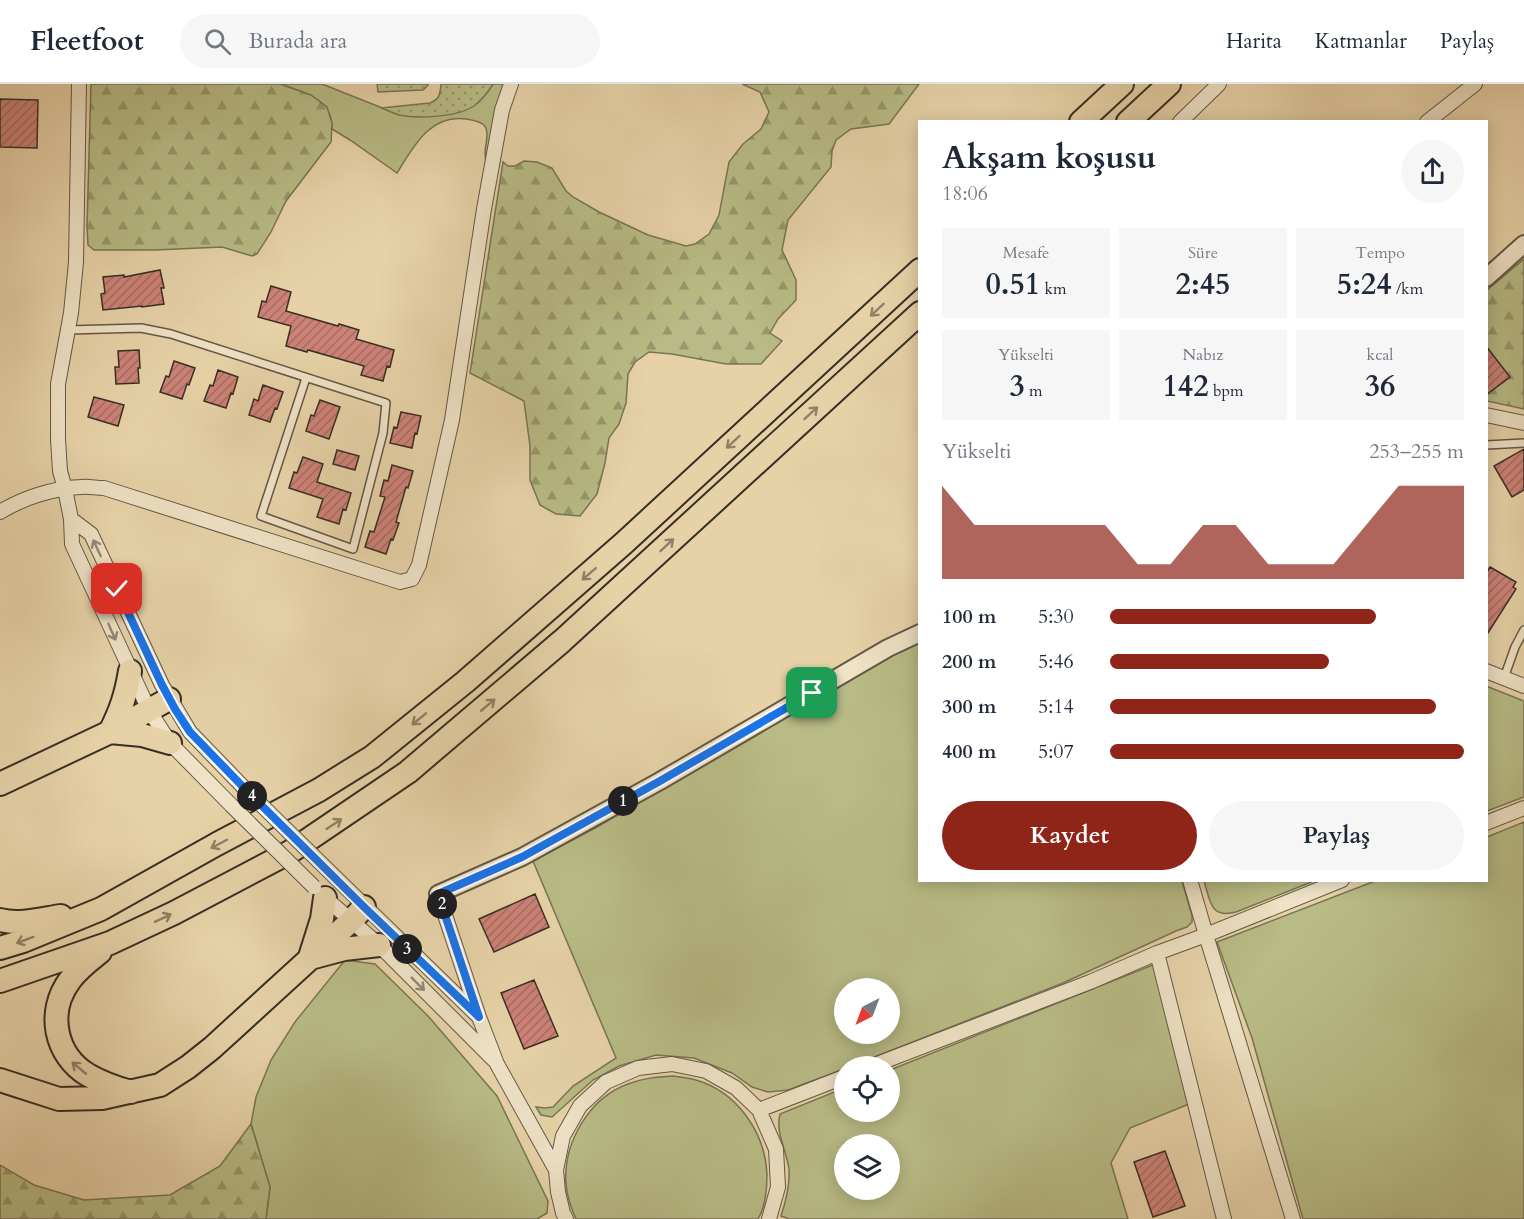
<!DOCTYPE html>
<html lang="tr">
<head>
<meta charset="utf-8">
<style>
  :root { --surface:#fff; --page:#f6f6f7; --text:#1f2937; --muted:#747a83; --line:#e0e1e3; --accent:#8f2418 }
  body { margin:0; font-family:Cardo,serif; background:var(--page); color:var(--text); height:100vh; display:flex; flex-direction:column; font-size:22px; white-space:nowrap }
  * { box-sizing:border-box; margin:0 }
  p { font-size:20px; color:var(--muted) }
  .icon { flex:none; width:33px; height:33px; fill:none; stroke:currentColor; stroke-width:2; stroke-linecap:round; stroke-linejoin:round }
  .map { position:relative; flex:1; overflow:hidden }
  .drawer { position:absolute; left:918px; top:36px; width:570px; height:762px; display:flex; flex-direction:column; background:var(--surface); border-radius:0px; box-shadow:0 3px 15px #0003 }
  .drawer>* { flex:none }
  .needle { width:39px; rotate:222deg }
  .tools { position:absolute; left:834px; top:894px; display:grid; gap:12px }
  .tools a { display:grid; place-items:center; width:66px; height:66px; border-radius:50%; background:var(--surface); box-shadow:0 3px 15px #0003; font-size:30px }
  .pin { position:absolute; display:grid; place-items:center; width:51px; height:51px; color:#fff; margin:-26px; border-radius:12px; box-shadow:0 3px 9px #0006 }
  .km { position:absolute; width:30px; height:30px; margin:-15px; border-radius:50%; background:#222; color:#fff; font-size:16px; line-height:30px; text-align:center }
  .round { display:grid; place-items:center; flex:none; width:63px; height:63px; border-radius:32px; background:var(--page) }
  .head { display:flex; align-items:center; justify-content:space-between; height:102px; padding:0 24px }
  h1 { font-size:33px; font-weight:700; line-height:45px }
  .stats { display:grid; grid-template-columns:repeat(3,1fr); gap:9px; height:102px; padding:6px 24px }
  .stats div { display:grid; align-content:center; border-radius:0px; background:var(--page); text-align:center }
  .stats b { font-size:30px; font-weight:700 }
  .stats small { font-size:16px; font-weight:400 }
  .stats p { font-size:16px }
  .chart { height:168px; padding:12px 24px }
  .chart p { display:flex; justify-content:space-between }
  .chart svg { width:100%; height:108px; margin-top:6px; fill:var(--accent); opacity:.7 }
  .button { display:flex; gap:12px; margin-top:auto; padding:12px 24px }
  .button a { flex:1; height:69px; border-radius:36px; background:var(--accent); color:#fff; font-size:24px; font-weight:700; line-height:69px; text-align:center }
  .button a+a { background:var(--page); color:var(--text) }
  ul { padding:0 24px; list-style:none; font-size:20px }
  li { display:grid; grid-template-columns:96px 72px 1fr; align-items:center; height:45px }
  li i { height:15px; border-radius:8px; background:var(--accent) }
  header { display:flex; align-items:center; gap:36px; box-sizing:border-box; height:84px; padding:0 30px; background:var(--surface); border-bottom:2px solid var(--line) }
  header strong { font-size:28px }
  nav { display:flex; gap:33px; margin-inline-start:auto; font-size:21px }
  .search { width:420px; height:54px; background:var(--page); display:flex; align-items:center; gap:15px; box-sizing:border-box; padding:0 21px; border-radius:33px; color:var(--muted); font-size:22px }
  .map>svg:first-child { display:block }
  .grass { fill:#b8bb85; stroke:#787554; stroke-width:1.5; fill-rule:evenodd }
  .forest { fill:url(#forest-firs); stroke:#787554; stroke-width:1.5 }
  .garden { fill:url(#garden-dots); stroke:#787554; stroke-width:1.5 }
  .building { fill:url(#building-hatch); stroke:#372f24; stroke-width:1.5 }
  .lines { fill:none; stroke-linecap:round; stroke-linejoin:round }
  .service-casing { stroke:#635845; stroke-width:10 }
  .minor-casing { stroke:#635845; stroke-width:16 }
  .tertiary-casing { stroke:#635845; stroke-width:20 }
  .trunk-casing { stroke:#372f24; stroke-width:26 }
  .service { stroke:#efe2c6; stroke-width:7 }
  .minor { stroke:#efe2c6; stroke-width:14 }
  .tertiary { stroke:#efe2c6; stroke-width:16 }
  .trunk { stroke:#e7d2a8; stroke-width:22 }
  .minor-bridge-casing { stroke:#635845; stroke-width:16; stroke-linecap:butt }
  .minor-bridge { stroke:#efe2c6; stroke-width:14 }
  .oneway { stroke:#8f8066 }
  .oneway2 { stroke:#938875 }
  .route-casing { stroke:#fff; stroke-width:12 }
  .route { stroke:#1a73e8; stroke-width:8 }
</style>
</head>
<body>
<header>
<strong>Fleetfoot</strong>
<div class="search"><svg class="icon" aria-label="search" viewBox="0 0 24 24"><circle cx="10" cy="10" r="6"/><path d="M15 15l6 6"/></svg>Burada ara</div>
<nav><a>Harita</a><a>Katmanlar</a><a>Paylaş</a></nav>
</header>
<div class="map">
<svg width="1524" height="1135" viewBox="0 0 1524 1135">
  <defs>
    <pattern id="forest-firs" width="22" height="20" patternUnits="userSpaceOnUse" patternTransform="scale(1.5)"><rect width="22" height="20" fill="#b8bb85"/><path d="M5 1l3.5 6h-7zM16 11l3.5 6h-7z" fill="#96986d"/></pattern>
    <pattern id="garden-dots" width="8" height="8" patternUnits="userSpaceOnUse" patternTransform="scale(1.5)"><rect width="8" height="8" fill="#b8bb85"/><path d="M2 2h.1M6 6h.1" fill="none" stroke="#96986d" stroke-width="1.8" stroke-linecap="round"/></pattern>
    <pattern id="building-hatch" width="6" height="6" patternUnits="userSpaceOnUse" patternTransform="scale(1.5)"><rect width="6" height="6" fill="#cd8278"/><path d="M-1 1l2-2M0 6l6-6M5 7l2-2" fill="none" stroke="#a76b62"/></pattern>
  </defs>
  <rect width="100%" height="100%" fill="#e7d2a8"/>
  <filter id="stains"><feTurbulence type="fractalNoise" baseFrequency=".00333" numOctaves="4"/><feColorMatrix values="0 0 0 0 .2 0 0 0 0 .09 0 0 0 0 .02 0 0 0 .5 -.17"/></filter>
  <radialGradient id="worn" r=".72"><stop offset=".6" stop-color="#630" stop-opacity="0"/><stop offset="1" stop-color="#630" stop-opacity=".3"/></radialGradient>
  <path class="grass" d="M280,0H322L400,31L486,10L493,0H506L487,83C486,78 485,73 485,69C485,61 490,48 484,41C480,37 472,36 466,35C430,30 414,62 397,89L350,56L332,45C333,15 303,8 280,0Z
    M919,557L920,796L1182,797L1192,832V838L1187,843L1176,847L1063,899L854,981L844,982V985L788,1006L768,1008L752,1003L732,989L694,974L656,971L619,982L593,996L552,1033L541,1031L536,1023L545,1024L553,1023L573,1002L616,974L533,777L597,743L888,572ZM844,904H890V950H844Z
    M1486,602L1524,617V713L1487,727Z
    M1524,738V1135H1303L1252,954L1217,858L1375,797L1486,796L1487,753Z
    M1204,797V796L1314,797L1236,828C1210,835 1210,816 1204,797Z
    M345,876L375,880L428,932L497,1012L548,1117L547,1129L537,1135H266L270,1103L251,1040L256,1013L271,976L295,938Z
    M1155,880L1189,1020L1130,1044L1111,1079L1128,1135H789L781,1132C786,1117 790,1102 789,1085C787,1067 775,1049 780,1030L844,1004V1028H890V986ZM844,1060H890V1106H844Z
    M673,992C681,993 689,994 696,996C737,1008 765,1048 767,1090C767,1104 766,1122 758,1135H576C571,1124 567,1112 566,1100C563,1059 589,1014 628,1000C643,994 657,993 673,992Z"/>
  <path class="forest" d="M91,0H280L311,11L327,23L332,39L331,58L286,117L271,148L257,170L252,172L222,163L155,166H94L88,161L87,142Z
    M742,0H919L889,40L851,45L836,56L832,67L831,83L788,136L782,166L796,196V216L778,235L770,249L782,257L761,280H726L672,270L649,268L635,278L628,290L626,319L619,340L609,354L605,379L597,410L580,432L556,430L540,421L530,396V362L524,317L470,289L503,78L508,82H515L524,77L537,78L552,84L566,107L573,113L599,128L648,151L686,162L695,160L709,150L719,131L729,78L743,60L761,45L769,28L760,8Z
    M1524,175V325L1487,317L1486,207Z
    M251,1040L270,1103L266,1135H0V1081L34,1101L84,1116L170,1111L220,1082Z"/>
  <path class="garden" d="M377,0H428V1L423,6L378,8Z
    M441,0H493C488,8 482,16 474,22C458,33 418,35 399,31C393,29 387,26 381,24L430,19C440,15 440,10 441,0Z"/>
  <path class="building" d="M0,15L38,16L37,64L0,63Z
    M160,186L164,204H161L164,220L142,223V222L103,226L101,210L105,209L103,193L124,191V193Z
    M271,202L291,208L286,227L338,242L339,240L359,246L356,255L394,266L390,283L387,282L383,297L361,291L364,282L308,266L307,268L286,262L291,242L258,233L262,217L266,218Z
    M1486,262L1510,293L1486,311Z
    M139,266L140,284H138L139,299L116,300L115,283H119L118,267Z
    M174,277L195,284L189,301L187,300L182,315L160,308L166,292L169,293Z
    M218,286L238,293L233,310L231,309L226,324L204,317L210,301L213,302Z
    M263,301L283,308L277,325L275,324L270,338L249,331L254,315L258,317Z
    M94,313L124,321L118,342L88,333Z
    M320,316L340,323L329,355L306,347L311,331L314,332Z
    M401,328L421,332L417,350L415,349L412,364L390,359L394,343L397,344Z
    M1524,365V406L1512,413L1494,382Z
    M337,366L359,372L355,386L333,380Z
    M303,373L323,380L317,398L351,409L346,426L343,425L339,440L317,433L323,415L289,404L294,388L297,389Z
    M392,381L413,387L408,404L406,403L396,438L399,439L393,456L391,455L386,470L365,463L370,447L374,448L385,413L380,412L384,396L388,397Z
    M1490,483L1516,498L1513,503L1516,505L1486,552V490Z
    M535,810L549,843L494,868L479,835Z
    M534,896L558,952L524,965L501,909Z
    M1165,1067L1185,1122L1153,1133L1134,1078Z"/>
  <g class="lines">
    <defs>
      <path id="service" d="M68,246L141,244L171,250L386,319L383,349L353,465L261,432L306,294
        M1486,361L1524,359
        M1504,594L1515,563L1524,546"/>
      <path id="minor" d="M79,0L76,178L71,229L58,300V355L60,387L65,405L71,435L72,460L149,626L170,659L231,721
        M1180,38L1219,0
        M1427,38L1475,0
        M1486,331L1524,339
        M0,428C23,414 53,404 81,403C88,402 96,404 104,404L400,498L412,495L419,481L452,336L484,125L502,26L511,0
        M71,435L91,450L162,601L190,648L248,708
        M1486,587L1524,602
        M1486,739L1524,724
        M336,794L478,932
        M1190,796L1206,851L1293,1135
        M438,810L479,933L497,980L556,1086
        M322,811L379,861L494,976
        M1157,869L1224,1135
        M872,982L1090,898L1157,869L1206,851L1342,796
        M759,1026L844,993
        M566,1135L563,1129L558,1108L556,1086L563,1052L580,1022L606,998L638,984L672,980L706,987L736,1004L759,1026L776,1065L778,1103L769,1135"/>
      <path id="tertiary" d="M1486,194L1524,160
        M438,810L522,773L660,697L888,564L920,549"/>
      <path id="trunk" d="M1081,38L1122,0
        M1128,38L1169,0
        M130,587C126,611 121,626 110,648L142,651L170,659
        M0,700L110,648L169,615
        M0,836C19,841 41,835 61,832
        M0,864L23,857L101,825L217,760L319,706L372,673L465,598L624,459L920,186
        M100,868C90,876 78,885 70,896C46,928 55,971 88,991C102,999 116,1004 131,1008
        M310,873L322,835L325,814
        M314,873L344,865L379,861
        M0,897L110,859L174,829L290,768L408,688L562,557L920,229
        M0,996L59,1015L102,1014L160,1001L188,983L212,964L351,837L364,823"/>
    </defs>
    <use href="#service" class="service-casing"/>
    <use href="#minor" class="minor-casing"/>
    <use href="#tertiary" class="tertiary-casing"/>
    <use href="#trunk" class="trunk-casing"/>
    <use href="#service" class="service"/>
    <use href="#minor" class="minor"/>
    <use href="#tertiary" class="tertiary"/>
    <use href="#trunk" class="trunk"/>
    <defs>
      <path id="minor-bridge" d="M248,708L336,794
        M231,721L314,803"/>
    </defs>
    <use href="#minor-bridge" class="minor-bridge-casing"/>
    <use href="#minor-bridge" class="minor-bridge"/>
  </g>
  <defs><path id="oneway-shaft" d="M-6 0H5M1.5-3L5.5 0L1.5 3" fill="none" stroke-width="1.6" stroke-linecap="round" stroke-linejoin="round" transform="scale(1.5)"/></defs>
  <g class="oneway">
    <use href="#oneway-shaft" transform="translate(877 226) rotate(137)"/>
    <use href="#oneway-shaft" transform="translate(811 329) rotate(-43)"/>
    <use href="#oneway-shaft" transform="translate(733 358) rotate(137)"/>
    <use href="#oneway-shaft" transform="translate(667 461) rotate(-43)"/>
    <use href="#oneway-shaft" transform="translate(589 490) rotate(139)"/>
    <use href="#oneway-shaft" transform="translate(488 621) rotate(-40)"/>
    <use href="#oneway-shaft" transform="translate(419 635) rotate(141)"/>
    <use href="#oneway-shaft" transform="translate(334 740) rotate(-33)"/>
    <use href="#oneway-shaft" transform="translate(219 760) rotate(152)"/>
    <use href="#oneway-shaft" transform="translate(163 834) rotate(-25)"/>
    <use href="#oneway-shaft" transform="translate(25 856) rotate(160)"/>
    <use href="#oneway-shaft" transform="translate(79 984) rotate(-140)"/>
  </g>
  <g class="oneway2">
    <use href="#oneway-shaft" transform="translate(97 464) rotate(-115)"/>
    <use href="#oneway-shaft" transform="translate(112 548) rotate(66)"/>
    <use href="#oneway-shaft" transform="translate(418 900) rotate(45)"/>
  </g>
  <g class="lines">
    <defs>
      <path id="route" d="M117,505L162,601L175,625L190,648L248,708L364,823L479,933L438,810L522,773L660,697L812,609"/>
    </defs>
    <use href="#route" class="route-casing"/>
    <use href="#route" class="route"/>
  </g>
  <rect width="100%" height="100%" filter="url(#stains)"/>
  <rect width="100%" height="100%" fill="url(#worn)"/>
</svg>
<div class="tools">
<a><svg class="needle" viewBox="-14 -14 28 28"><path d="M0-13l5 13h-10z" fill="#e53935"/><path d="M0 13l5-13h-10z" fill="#747a83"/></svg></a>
<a><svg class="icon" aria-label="locate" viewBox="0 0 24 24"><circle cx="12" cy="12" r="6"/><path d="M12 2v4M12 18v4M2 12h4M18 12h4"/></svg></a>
<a><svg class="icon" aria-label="layers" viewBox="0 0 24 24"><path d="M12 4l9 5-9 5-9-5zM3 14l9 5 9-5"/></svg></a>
</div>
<div class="pin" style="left:812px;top:609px;background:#1e9e55"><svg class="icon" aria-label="arrive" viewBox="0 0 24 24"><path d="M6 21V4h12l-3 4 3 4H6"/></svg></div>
<div class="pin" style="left:117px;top:505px;background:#d93025"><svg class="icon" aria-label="check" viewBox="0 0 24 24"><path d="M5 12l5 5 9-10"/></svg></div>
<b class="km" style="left:623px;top:717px">1</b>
<b class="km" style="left:442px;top:820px">2</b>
<b class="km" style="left:407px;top:865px">3</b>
<b class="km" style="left:252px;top:712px">4</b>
<section class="drawer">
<div class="head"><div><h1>Akşam koşusu</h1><p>18:06</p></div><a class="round"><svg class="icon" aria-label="share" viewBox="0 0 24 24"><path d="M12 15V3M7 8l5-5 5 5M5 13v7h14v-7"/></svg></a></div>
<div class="stats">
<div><p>Mesafe</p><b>0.51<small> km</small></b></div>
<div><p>Süre</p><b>2:45</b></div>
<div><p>Tempo</p><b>5:24<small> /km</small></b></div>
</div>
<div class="stats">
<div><p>Yükselti</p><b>3<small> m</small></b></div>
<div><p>Nabız</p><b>142<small> bpm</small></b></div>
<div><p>kcal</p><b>36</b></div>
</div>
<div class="chart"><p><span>Yükselti</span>253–255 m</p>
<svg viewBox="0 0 160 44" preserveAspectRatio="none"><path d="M0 44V6L10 22L20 22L30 22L40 22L50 22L60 38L70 38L80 22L90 22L100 38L110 38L120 38L130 22L140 6L150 6L160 6V44z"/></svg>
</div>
<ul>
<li><b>100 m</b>5:30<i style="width:75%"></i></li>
<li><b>200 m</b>5:46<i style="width:62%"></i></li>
<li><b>300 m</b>5:14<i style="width:92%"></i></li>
<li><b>400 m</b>5:07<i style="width:100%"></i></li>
</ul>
<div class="button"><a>Kaydet</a><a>Paylaş</a></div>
</section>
</div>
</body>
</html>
